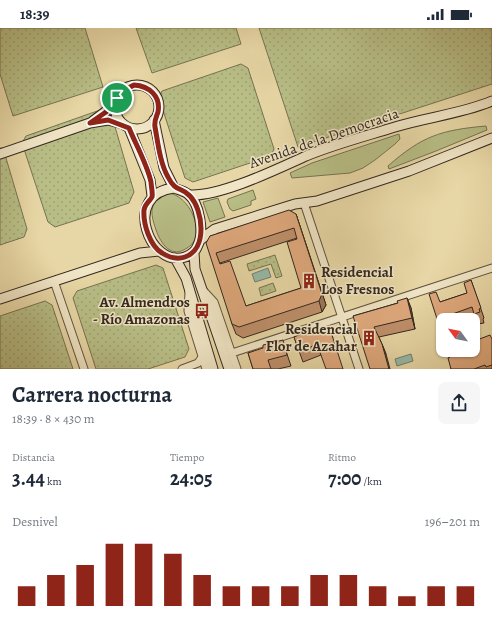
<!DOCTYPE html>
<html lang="es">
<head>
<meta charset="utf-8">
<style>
  :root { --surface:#fff; --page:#f6f6f7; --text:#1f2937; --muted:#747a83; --accent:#8f2418 }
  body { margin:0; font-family:Alegreya,serif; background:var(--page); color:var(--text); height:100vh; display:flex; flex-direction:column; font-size:15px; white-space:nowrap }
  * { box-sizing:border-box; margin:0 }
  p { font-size:13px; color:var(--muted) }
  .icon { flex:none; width:22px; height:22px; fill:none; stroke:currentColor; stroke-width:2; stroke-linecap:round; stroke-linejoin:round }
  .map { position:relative; height:341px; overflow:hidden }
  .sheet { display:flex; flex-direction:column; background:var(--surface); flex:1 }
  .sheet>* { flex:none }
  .needle { width:26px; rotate:303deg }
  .controls { position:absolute; left:436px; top:285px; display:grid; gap:8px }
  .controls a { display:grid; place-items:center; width:44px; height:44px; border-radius:8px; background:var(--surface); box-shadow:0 1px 3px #0004; font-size:20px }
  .pin { position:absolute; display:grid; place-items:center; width:34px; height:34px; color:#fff; margin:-17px; border:2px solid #fff; border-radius:50%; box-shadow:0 1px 4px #0007 }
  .round { display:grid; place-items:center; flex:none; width:42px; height:42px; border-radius:8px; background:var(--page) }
  .overview { display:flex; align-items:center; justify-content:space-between; height:68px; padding:0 12px }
  h1 { font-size:22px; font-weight:700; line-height:30px }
  .figures { display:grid; grid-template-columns:repeat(3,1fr); gap:6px; height:68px; padding:4px 12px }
  .figures div { display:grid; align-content:center }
  .figures b { font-size:20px; font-weight:700 }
  .figures small { font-size:11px; font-weight:400 }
  .figures p { font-size:11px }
  .chart { height:112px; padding:8px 12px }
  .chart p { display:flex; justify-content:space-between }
  .chart svg { width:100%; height:72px; margin-top:4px; stroke:var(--accent); stroke-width:6 }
  .status { display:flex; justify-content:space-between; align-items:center; height:28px; padding:0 20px; background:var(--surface); direction:ltr }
  .status svg { height:11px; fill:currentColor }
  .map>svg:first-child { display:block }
  .grass { fill:url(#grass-dots); stroke:#767353 }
  .garden { fill:#b8be86; stroke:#767353 }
  .water { fill:#97baa8; stroke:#6f8072 }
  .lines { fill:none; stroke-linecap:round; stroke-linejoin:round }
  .street-casing { stroke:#605442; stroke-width:9 }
  .secondary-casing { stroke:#332820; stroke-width:11 }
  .street { stroke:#f0e5c5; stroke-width:7 }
  .secondary { stroke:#f0e5c5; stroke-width:9 }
  .wall { fill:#bf906b; stroke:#332820; fill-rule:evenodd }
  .shaded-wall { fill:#9b7657; stroke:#332820 }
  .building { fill:#dea87c; stroke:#332820; fill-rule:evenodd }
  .route-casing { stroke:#fff; stroke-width:8 }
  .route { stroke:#8f2418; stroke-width:5 }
  .labels { text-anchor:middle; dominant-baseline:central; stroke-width:3; stroke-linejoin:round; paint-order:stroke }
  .street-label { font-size:15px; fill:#332820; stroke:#f0e5c5 }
  .poi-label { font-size:15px; font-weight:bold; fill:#332820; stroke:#f0e5c5; text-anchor:end }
</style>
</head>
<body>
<div class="status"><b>18:39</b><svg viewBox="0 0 49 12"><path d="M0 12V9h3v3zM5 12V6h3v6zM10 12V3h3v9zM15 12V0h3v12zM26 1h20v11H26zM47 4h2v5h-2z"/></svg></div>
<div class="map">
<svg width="492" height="341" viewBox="0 0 492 341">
  <defs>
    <pattern id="grass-dots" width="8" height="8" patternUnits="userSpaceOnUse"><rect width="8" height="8" fill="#b8be86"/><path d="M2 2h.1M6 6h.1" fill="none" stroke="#9fa373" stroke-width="1.8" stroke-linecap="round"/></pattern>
  </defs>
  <rect width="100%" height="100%" fill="#e8d7a6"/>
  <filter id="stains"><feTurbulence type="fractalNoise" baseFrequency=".005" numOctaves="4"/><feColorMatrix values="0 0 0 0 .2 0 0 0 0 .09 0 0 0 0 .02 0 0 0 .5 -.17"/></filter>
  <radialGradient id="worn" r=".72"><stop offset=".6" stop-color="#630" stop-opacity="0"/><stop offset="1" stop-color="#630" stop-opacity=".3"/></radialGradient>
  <path class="grass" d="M0,0H85L103,59L13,88L0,46Z
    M136,0H236L241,16L152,45Z
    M259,0H492V56L298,119Z
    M241,36L248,40L274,121L271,128L193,154L185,150L159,70L162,63Z
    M103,81L111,85L134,164L129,175L55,199L48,194L22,115L26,108Z
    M0,120H3L27,201L24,209L0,217Z
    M275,227L282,248L276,250L271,236L249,243L247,236Z
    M156,237L163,240L189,321L185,329L148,341H96L73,270L77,263Z
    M273,255L276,263L261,268L259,260Z
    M45,273L52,277L73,341H0V288Z"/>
  <path class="garden" d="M486,98L487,102L436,123L389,141L388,138C422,108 441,102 486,98Z
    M399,106L400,111L395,116L375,132L363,140L350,145L292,150L290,145L312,135Z
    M253,162L256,171L251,173V177L233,183L230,181L227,174L228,171Z
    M169,165C186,168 199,191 196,208C195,213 191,218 187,220C171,231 161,216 156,202C150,184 148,174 169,165Z
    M218,170L225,189L210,194L203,174Z"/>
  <path class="water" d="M268,240L271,249L255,254L252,246Z
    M411,326L413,333L397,338L395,331Z"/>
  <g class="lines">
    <defs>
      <path id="street" d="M304,175L359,341
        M54,253L84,341
        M203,262L214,274L237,341
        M189,264L188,283L206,341
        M232,325L492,240
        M182,341L198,335L202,329"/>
      <path id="secondary" d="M115 79a22 22 0 1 1 44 0a22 22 0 1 1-44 0Z
        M154,92L164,140L174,160
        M93,93L105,84L117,71
        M129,100L150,152L152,168
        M0,126L90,95L108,92L123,96
        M174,160C179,162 184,163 188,166C200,175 204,205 198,217C196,223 191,227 185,229C150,241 121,166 174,160Z
        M189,167C220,169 277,141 306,128C335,116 366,108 395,99C427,89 461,86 492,73
        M200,212L215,201L295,176L317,173L409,143L492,110
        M194,224L195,241L229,341
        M175,230L186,250L213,341
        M0,271L140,225L159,223"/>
    </defs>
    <use href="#street" class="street-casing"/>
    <use href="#secondary" class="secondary-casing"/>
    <use href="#street" class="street"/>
    <use href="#secondary" class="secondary"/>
  </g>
  <path class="wall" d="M296,186L326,277L322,284L243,310L236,306L232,296L210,208ZM297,210L301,260L246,278L220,235Z
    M471,252L484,290L483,291L484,295L478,296L476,290L470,292H443V308L440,300V274L467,265Z
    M407,270L411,280L415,301L379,309L386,326L353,288L398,275Z
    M314,303L333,309L321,327L303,334L294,309Z
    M492,311V341H451L450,329L463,323L479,318Z
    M286,323L291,338L278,341H253L248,325Z"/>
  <path class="shaded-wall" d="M296,186L326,277L322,284L319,273Z
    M407,270L411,280L415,301L412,290Z
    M382,316L386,326L390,341H389Z"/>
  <path class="building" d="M289,182L296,186L322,266L319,273L239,299L232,296L206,215L210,208ZM294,200L297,211L287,214L301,260L246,278L230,233L220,236L216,225Z
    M471,252L481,280L479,281L480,284L474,286L472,279L444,289L445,292H443V299L440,300L429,266L436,264L440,274L467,265L464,255Z
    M407,270L412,290L374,299L382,316L389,341H370L353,288L398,275L397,273Z
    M329,298L343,341H326L317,316L299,324L294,309L313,301L314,303Z
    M490,307L492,311V337L486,339L485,337L474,341H451L448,330L450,329L448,322H463V323L466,322H473V320L479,318L477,312Z
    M283,312L287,327L268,332L271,341H253L248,325L263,320V317Z"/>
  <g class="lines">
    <defs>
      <path id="route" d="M134,57C149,58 161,68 158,84C156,90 154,93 155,99C158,115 160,135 168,149C176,165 181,158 190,168C203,182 208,221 185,229C177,232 170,230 162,225C150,218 143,196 144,182C145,176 150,173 152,169C153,165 151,157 151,154C147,136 136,117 129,100L108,92L90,95L106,84L121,64Z"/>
    </defs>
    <use href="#route" class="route-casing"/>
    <use href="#route" class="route"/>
  </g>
  <defs>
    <symbol id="building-bare" viewBox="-9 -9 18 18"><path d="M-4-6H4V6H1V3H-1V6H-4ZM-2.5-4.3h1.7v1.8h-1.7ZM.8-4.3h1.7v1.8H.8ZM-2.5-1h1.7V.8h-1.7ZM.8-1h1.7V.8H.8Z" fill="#8f2418" stroke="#f0e5c5" stroke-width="2.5" paint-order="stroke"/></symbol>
    <symbol id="bus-bare" viewBox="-9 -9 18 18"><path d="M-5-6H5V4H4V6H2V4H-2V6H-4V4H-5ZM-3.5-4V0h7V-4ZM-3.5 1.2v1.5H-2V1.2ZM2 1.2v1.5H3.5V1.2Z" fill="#8f2418" stroke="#f0e5c5" stroke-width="2.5" paint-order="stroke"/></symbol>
  </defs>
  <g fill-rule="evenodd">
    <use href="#building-bare" x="298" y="242" width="22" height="22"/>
    <use href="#bus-bare" x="191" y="272" width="22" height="22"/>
    <use href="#building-bare" x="358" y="299" width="22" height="22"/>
  </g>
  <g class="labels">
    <g class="street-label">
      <text transform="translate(324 110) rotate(-19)">Avenida de la Democracia</text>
    </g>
    <g class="poi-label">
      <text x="321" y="244" text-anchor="start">Residencial<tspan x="321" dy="17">Los Fresnos</tspan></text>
      <text x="190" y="274">Av. Almendros<tspan x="190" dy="17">- Río Amazonas</tspan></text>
      <text x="357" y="301">Residencial<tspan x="357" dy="17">Flor de Azahar</tspan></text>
    </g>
  </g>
  <rect width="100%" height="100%" filter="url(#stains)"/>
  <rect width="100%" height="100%" fill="url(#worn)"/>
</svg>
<div class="controls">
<a><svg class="needle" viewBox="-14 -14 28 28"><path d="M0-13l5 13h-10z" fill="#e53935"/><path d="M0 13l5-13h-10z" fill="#747a83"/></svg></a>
</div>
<div class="pin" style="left:117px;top:70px;background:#1e9e55"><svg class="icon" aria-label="arrive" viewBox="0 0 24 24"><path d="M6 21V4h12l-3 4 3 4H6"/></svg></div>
</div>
<section class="sheet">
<div class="overview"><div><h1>Carrera nocturna</h1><p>18:39 · 8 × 430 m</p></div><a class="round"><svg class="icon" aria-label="share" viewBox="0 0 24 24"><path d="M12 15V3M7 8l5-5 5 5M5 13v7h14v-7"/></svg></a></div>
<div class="figures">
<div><p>Distancia</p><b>3.44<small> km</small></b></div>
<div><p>Tiempo</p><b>24:05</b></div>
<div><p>Ritmo</p><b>7:00<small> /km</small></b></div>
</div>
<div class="chart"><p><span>Desnivel</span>196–201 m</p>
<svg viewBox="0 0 160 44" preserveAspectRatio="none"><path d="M5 44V32M15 44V25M25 44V19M35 44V6M45 44V6M55 44V12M65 44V25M75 44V32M85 44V32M95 44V32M105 44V25M115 44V25M125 44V32M135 44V38M145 44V32M155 44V32"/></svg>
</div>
</section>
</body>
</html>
